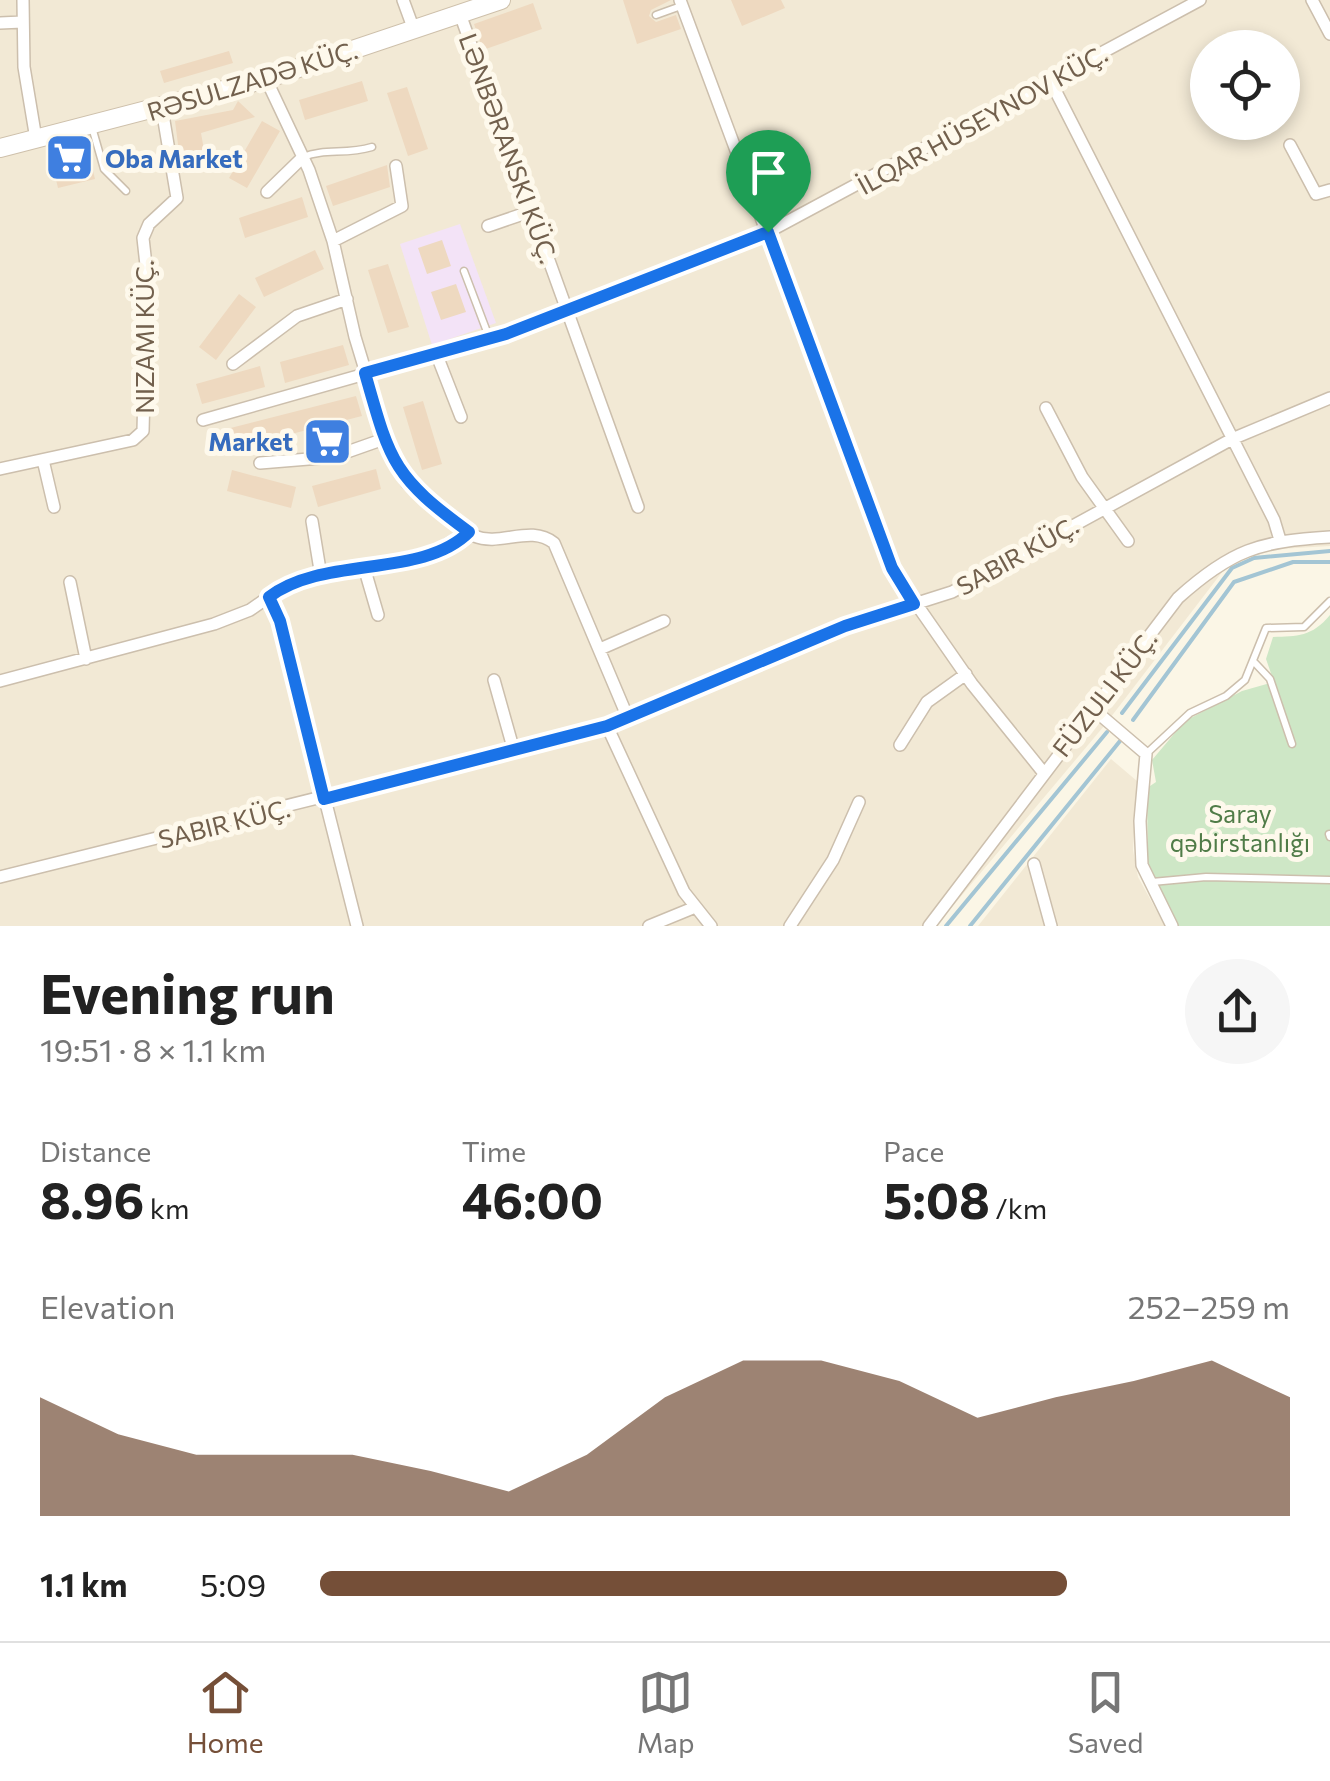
<!DOCTYPE html>
<html lang="en">
<head>
<meta charset="utf-8">
<style>
  :root { --surface:#fff; --page:#f6f6f6; --text:#222; --muted:#767676; --line:#e0e0e0; --accent:#754f38 }
  body { margin:0; font-family:Commissioner,sans-serif; background:var(--page); color:var(--text); height:100vh; display:flex; flex-direction:column; font-size:38px; white-space:nowrap }
  * { box-sizing:border-box; margin:0 }
  p { font-size:32px; color:var(--muted) }
  .icon { flex:none; width:55px; height:55px; fill:none; stroke:currentColor; stroke-width:2; stroke-linecap:round; stroke-linejoin:round }
  .map { position:relative; height:926px; overflow:hidden }
  .side { display:flex; flex-direction:column; background:var(--surface); flex:1 }
  .side>* { flex:none }
  .controls { position:absolute; left:1190px; top:30px; display:grid; gap:20px }
  .controls a { display:grid; place-items:center; width:110px; height:110px; border-radius:50%; background:var(--surface); box-shadow:0 5px 15px #0003; font-size:50px }
  .pin { position:absolute; display:grid; place-items:center; width:85px; height:85px; color:#fff; margin:-102px -42px; border-radius:50% 50% 50% 0; rotate:-45deg; box-shadow:0 0 10px #0007 }
  .pin .icon { rotate:45deg }
  .round { display:grid; place-items:center; flex:none; width:105px; height:105px; border-radius:52px; background:var(--page) }
  .summary { display:flex; align-items:center; justify-content:space-between; height:170px; padding:0 40px }
  h1 { font-size:55px; font-weight:700; line-height:75px }
  .stats { display:grid; grid-template-columns:repeat(3,1fr); gap:15px; height:170px; padding:10px 40px }
  .stats div { display:grid; align-content:center }
  .stats b { font-size:50px; font-weight:700 }
  .stats small { font-size:28px; font-weight:400 }
  .stats p { font-size:28px }
  .chart { height:280px; padding:20px 40px }
  .chart p { display:flex; justify-content:space-between }
  .chart svg { width:100%; height:180px; margin-top:10px; fill:var(--accent); opacity:.7 }
  ul { padding:0 40px; list-style:none; font-size:32px }
  li { display:grid; grid-template-columns:160px 120px 1fr; align-items:center; height:75px }
  li i { height:25px; border-radius:12px; background:var(--accent) }
  .tab-bar { display:flex; justify-content:space-around; align-items:center; height:140px; border-top:2px solid var(--line); background:var(--surface); font-size:28px; color:var(--muted) }
  .tab-bar a { display:grid; justify-items:center; gap:5px }
  .tab-bar .selected { color:var(--accent) }
  .map>svg:first-child { display:block }
  .residential { fill:#f2e9d5; fill-rule:evenodd }
  .education { fill:#f3e3f7 }
  .green { fill:#cee7c6 }
  .lines { fill:none; stroke-linecap:round; stroke-linejoin:round }
  .stream { stroke:#a3c5d4; stroke-width:4 }
  .building { fill:#eed9c0 }
  .lane-casing { stroke:#ccbfad; stroke-width:9 }
  .street-casing { stroke:#ccbfad; stroke-width:14 }
  .secondary-casing { stroke:#cec0ab; stroke-width:20 }
  .lane { stroke:#fff; stroke-width:6 }
  .street { stroke:#fff; stroke-width:11 }
  .secondary { stroke:#fff; stroke-width:18 }
  .route-casing { stroke:#fff; stroke-width:20 }
  .route { stroke:#1a73e8; stroke-width:12 }
  .labels { text-anchor:middle; dominant-baseline:central; stroke-width:10; stroke-linejoin:round; paint-order:stroke }
  .street-label { font-size:25px; fill:#72604d; stroke:#fef9ec }
  .shop-label { font-size:25px; font-weight:bold; fill:#366cbe; stroke:#fef9ec; text-anchor:start }
  .park-label { font-size:25px; fill:#507c48; stroke:#fef9ec }
</style>
</head>
<body>
<div class="map">
<svg width="1330" height="926" viewBox="0 0 1330 926">
  <rect width="100%" height="100%" fill="#fbf6e6"/>
  <path class="residential" d="M0,0H1330V546L1261,550L1226,567L1104,726L936,926H0ZM1208,48H1282V122H1208Z
    M1111,759L1137,781L1133,850L1138,877L1165,926H978Z"/>
  <path class="education" d="M460,224L496,323L432,345L400,244Z"/>
  <path class="green" d="M1330,615V926H1178L1148,872L1147,788L1156,782L1152,760L1185,721L1242,691L1274,682L1266,659L1273,637C1297,636 1312,637 1330,615Z"/>
  <g class="lines">
    <path class="stream" d="M1122,713L1232,568L1254,558L1330,551
      M1133,720L1234,582L1293,562H1330
      M946,926L1107,732
      M970,926L1120,741"/>
  </g>
  <path class="building" d="M623,0H671L651,10L649,16L656,22L676,15L681,29L637,44Z
    M731,0H781L785,8L742,26Z
    M533,3L542,29L483,50L474,24Z
    M229,51L233,63L164,83L160,71Z
    M362,81L368,101L305,120L299,100Z
    M407,87L428,149L408,156L387,93Z
    M238,101L255,117L201,133L205,156L180,160L175,121L233,110Z
    M262,121L280,131L247,188L229,178Z
    M87,147L95,179L58,188L50,155Z
    M387,165L390,187L333,206L326,186Z
    M302,197L308,217L245,238L239,218Z
    M442,240L451,266L427,274L418,248Z
    M315,250L324,269L264,297L255,278Z
    M388,264L409,327L388,333L368,270Z
    M456,284L466,312L441,320L431,292Z
    M239,294L256,307L216,360L199,347Z
    M343,345L349,365L285,383L280,362Z
    M260,366L265,387L202,404L196,384Z
    M356,396L362,416L217,453L211,433Z
    M423,401L442,464L422,470L403,407Z
    M376,469L381,489L318,507L312,486Z
    M232,470L296,487L291,508L227,491Z"/>
  <g class="lines">
    <defs>
      <path id="lane" d="M656,15L681,6
        M92,127L104,169L126,191
        M303,157C325,148 345,155 372,147
        M464,271L489,337
        M1255,663L1270,679L1292,744
        M1146,754L1190,713L1226,696L1245,680L1266,628L1304,627L1330,601
        M1329,834L1330,837
        M1152,882L1206,877L1330,880"/>
      <path id="street" d="M23,0L24,67L36,139
        M403,0L414,30
        M680,0L892,569L972,684L1043,772
        M1312,0L1330,34
        M460,14L638,507
        M0,23L22,22
        M266,79L309,170L333,241L355,337L392,459L407,483L474,536C501,547 530,524 554,543L628,718
        M1051,82L1274,520L1280,540
        M1290,145L1316,194L1330,190
        M267,192L303,157
        M488,226L532,211
        M333,241L402,206L396,166
        M436,353L461,417
        M233,364L297,316L347,299
        M1046,408L1082,477L1128,541
        M203,420L506,334L768,232L1200,0
        M43,460L54,507
        M260,463L333,457L384,439
        M0,469L133,440L143,431L147,274L143,238L149,224L177,198L162,109
        M312,521L321,576
        M364,567L378,615
        M70,582L86,659
        M269,597L280,621L357,926
        M600,649L664,621
        M494,680L514,751
        M0,681L214,624L250,610L287,584L435,552L469,531
        M1092,708L1146,754L1140,821L1142,865L1172,926
        M607,726L684,892L711,926
        M900,745L927,702L966,674
        M1034,864L1051,926
        M0,877L607,726L845,626L952,592L1232,439L1330,398
        M649,926L693,908
        M790,926L833,860L859,802
        M929,926L1178,598C1231,550 1260,541 1330,537"/>
      <path id="secondary" d="M0,148L266,79L501,0"/>
    </defs>
    <use href="#lane" class="lane-casing"/>
    <use href="#street" class="street-casing"/>
    <use href="#secondary" class="secondary-casing"/>
    <use href="#lane" class="lane"/>
    <use href="#street" class="street"/>
    <use href="#secondary" class="secondary"/>
  </g>
  <g class="lines">
    <defs>
      <path id="route" d="M768,232L892,568L914,604L845,626L607,726L324,799L280,621L269,597C324,555 422,579 469,532C392,476 390,461 365,373L506,334Z"/>
    </defs>
    <use href="#route" class="route-casing"/>
    <use href="#route" class="route"/>
  </g>
  <defs>
    <symbol id="supermarket-square" viewBox="-11 -11 22 22"><rect x="-9" y="-9" width="18" height="18" rx="4" fill="#3f7fe0" stroke="#fef9ec"/><path d="M-6-5.5h2.5l.6 2H6L4.5 2H-2.5L-4.4-4H-6ZM-1.5 3.2a1.3 1.3 0 1 0 .1 0ZM3 3.2a1.3 1.3 0 1 0 .1 0Z" fill="#fff"/></symbol>
  </defs>
  <g fill-rule="evenodd">
    <use href="#supermarket-square" x="42" y="130" width="55" height="55"/>
    <use href="#supermarket-square" x="300" y="414" width="55" height="55"/>
  </g>
  <g class="labels">
    <g class="street-label">
      <text transform="translate(252 80) rotate(-17)">RƏSULZADƏ KÜÇ.</text>
      <text transform="translate(982 119) rotate(-29)">İLQAR HÜSEYNOV KÜÇ.</text>
      <text transform="translate(509 148) rotate(70)">LƏNBƏRANSKI KÜÇ.</text>
      <text transform="translate(144 337) rotate(-90)">NIZAMI KÜÇ.</text>
      <text transform="translate(1017 555) rotate(-29)">SABIR KÜÇ.</text>
      <text transform="translate(1104 693) rotate(-52)">FÜZULI KÜÇ.</text>
      <text transform="translate(224 823) rotate(-14)">SABIR KÜÇ.</text>
    </g>
    <g class="shop-label">
      <text x="105" y="158">Oba Market</text>
      <text x="293" y="441" text-anchor="end">Market</text>
    </g>
    <g class="park-label">
      <text x="1240" y="813">Saray<tspan x="1240" dy="29">qəbirstanlığı</tspan></text>
    </g>
  </g>
</svg>
<div class="controls">
<a><svg class="icon" aria-label="locate" viewBox="0 0 24 24"><circle cx="12" cy="12" r="6"/><path d="M12 2v4M12 18v4M2 12h4M18 12h4"/></svg></a>
</div>
<div class="pin" style="left:768px;top:232px;background:#1e9e55"><svg class="icon" aria-label="arrive" viewBox="0 0 24 24"><path d="M6 21V4h12l-3 4 3 4H6"/></svg></div>
</div>
<section class="side">
<div class="summary"><div><h1>Evening run</h1><p>19:51 · 8 × 1.1 km</p></div><a class="round"><svg class="icon" aria-label="share" viewBox="0 0 24 24"><path d="M12 15V3M7 8l5-5 5 5M5 13v7h14v-7"/></svg></a></div>
<div class="stats">
<div><p>Distance</p><b>8.96<small> km</small></b></div>
<div><p>Time</p><b>46:00</b></div>
<div><p>Pace</p><b>5:08<small> /km</small></b></div>
</div>
<div class="chart"><p><span>Elevation</span>252–259 m</p>
<svg viewBox="0 0 160 44" preserveAspectRatio="none"><path d="M0 44V15L10 24L20 29L30 29L40 29L50 33L60 38L70 29L80 15L90 6L100 6L110 11L120 20L130 15L140 11L150 6L160 15V44z"/></svg>
</div>
<ul>
<li><b>1.1 km</b>5:09<i style="width:77%"></i></li>
</ul>
</section>
<nav class="tab-bar">
<a class="selected"><svg class="icon" aria-label="home" viewBox="0 0 24 24"><path d="M3 11l9-7 9 7M6 9v11h12V9"/></svg>Home</a>
<a><svg class="icon" aria-label="map" viewBox="0 0 24 24"><path d="M3 6l6-2 6 2 6-2v14l-6 2-6-2-6 2zM9 4v14M15 6v14"/></svg>Map</a>
<a><svg class="icon" aria-label="saved" viewBox="0 0 24 24"><path d="M7 4h10v16l-5-4-5 4z"/></svg>Saved</a>
</nav>
</body>
</html>
